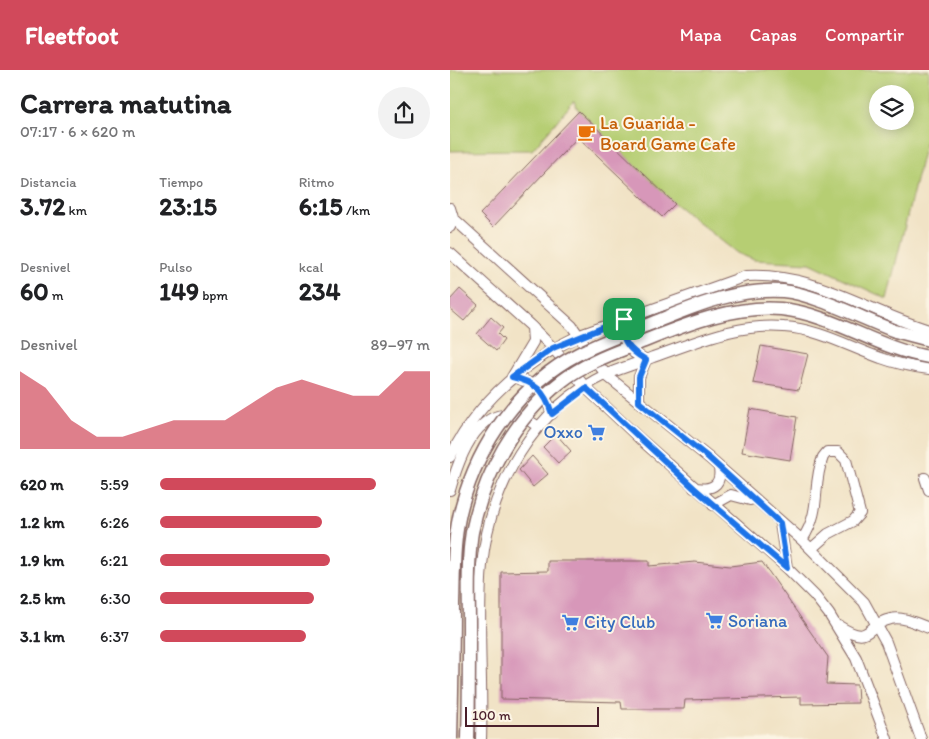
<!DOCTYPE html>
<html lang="es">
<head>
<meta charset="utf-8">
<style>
  :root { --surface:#fff; --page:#f2f2f2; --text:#202124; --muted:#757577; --accent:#d1495b }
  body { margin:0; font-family:Itim,sans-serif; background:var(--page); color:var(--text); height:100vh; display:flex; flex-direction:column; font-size:19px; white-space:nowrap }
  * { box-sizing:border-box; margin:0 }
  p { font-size:16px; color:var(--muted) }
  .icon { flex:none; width:28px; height:28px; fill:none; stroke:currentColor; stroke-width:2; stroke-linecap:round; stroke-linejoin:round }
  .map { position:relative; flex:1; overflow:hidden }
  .drawer { display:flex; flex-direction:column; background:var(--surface); width:450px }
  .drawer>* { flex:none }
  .tools { position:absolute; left:419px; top:15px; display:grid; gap:10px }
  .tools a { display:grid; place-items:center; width:45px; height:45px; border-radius:50%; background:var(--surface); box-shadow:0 2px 12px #0003; font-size:25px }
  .scale { position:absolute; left:15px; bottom:12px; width:134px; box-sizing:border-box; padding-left:5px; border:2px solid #4a1f2b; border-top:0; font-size:14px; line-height:18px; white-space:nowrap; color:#4a1f2b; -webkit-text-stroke:4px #fcf5e5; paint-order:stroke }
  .pin { position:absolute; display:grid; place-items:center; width:42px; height:42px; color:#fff; margin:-21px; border-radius:10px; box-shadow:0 2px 8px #0006 }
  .round { display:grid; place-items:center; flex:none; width:52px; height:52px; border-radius:26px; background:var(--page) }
  .overview { display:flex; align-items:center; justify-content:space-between; height:85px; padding:0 20px }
  h1 { font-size:28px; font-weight:700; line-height:38px }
  .metrics { display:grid; grid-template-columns:repeat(3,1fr); gap:8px; height:85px; padding:5px 20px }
  .metrics div { display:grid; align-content:center }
  .metrics b { font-size:25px; font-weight:700 }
  .metrics small { font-size:14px; font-weight:400 }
  .metrics p { font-size:14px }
  .chart { height:140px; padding:10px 20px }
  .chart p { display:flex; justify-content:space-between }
  .chart svg { width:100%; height:90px; margin-top:5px; fill:var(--accent); opacity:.7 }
  ul { padding:0 20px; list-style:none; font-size:16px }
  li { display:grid; grid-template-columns:80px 60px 1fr; align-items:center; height:38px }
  li i { height:12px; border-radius:6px; background:var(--accent) }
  header { display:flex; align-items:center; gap:30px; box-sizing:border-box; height:70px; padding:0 25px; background:var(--accent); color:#fff }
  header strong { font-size:24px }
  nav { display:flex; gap:28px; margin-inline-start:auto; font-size:18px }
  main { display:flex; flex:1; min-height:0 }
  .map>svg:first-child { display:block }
  .green { fill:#b6ce73; stroke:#80764f; fill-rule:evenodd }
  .building { fill:#d797b9 }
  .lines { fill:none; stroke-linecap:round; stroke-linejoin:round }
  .minor-casing { stroke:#846461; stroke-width:12 }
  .major-casing { stroke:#846461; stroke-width:15 }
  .minor { stroke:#fff; stroke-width:10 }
  .major { stroke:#fff; stroke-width:12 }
  .major-bridge-casing { stroke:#846461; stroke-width:15; stroke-linecap:butt }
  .major-bridge { stroke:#fff; stroke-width:12 }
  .route-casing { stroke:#fff; stroke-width:10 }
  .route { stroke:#1a73e8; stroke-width:6 }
  .labels { text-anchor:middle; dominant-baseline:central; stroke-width:4; stroke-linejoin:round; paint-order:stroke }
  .food-label { font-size:18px; fill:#c56008; stroke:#fcf5e5; text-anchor:start }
  .shop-label { font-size:18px; fill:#366cbe; stroke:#fcf5e5; text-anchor:start }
</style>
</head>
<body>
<header>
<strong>Fleetfoot</strong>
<nav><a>Mapa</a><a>Capas</a><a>Compartir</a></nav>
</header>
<main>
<section class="drawer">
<div class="overview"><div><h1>Carrera matutina</h1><p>07:17 · 6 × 620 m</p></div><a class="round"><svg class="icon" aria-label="share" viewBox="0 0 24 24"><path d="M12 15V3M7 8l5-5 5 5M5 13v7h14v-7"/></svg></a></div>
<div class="metrics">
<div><p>Distancia</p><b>3.72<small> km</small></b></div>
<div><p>Tiempo</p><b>23:15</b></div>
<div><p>Ritmo</p><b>6:15<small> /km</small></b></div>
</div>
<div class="metrics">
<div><p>Desnivel</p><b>60<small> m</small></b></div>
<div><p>Pulso</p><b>149<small> bpm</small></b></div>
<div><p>kcal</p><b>234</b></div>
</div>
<div class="chart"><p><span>Desnivel</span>89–97 m</p>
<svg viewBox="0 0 160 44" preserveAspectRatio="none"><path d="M0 44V6L10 14L20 30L30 38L40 38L50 34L60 30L70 30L80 30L90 22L100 14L110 10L120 14L130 18L140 18L150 6L160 6V44z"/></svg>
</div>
<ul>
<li><b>620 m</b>5:59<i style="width:80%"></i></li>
<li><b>1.2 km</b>6:26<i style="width:60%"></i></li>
<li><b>1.9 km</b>6:21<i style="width:63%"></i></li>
<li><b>2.5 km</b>6:30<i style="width:57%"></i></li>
<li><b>3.1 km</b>6:37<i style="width:54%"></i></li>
</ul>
</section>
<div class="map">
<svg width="479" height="669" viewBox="0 0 479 669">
  <rect width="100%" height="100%" fill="#fcf5e5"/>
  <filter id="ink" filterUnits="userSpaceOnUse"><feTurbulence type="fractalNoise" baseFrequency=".02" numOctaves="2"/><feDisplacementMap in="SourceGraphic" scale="10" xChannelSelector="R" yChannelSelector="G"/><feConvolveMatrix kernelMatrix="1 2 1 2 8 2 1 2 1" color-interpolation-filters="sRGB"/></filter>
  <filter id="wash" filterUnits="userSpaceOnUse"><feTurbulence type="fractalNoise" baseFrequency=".0096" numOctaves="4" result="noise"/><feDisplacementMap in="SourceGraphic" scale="20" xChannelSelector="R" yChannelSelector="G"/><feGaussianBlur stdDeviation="1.12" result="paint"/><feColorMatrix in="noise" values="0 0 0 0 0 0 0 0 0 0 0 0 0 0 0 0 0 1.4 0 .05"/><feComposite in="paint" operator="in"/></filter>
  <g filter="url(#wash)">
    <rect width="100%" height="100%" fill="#f1e3c6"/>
    <path class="green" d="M0,0H479V57L437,229L360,193L304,190L287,183L225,134L129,41L124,31L82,80L0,81ZM428,24H455V51H428Z"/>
    <g id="blocks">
      <path class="building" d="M129,41L225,134L212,147L128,67L43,157L30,144Z
        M10,219L28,235L14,251L0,239V230Z
        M41,247L53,258L48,264L54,270L46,281L27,264Z
        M311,276L358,284L349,320L303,313Z
        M300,339L347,347L340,390L292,382Z
        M106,364L121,381L108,393L93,377Z
        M82,386L98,404L83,417L69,400Z
        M98,491H199V496L245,492L280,496L312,492L378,587L376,614L407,615L408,633L351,634V627L235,630L234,639H172L171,632L51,629V502L98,501Z"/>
    </g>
  </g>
  <g filter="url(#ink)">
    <use href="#blocks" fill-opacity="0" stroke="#846461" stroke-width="1"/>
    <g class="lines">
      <defs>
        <path id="minor" d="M0,138L3,148L0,157
          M3,148L122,256L156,305L259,388L352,470L414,532L436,572L471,669
          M0,183L82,257L103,278L136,318L190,369L337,498L365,526L379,544L406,588L437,669
          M82,257L83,272L62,307C85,312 95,321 102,344
          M175,271L184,283L196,290
          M189,332V307L196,290
          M0,387C28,331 74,292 130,265L296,206C364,202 416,241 479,260
          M475,408L479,420
          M244,418C260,420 272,417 269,398
          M0,420C12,377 36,319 89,357
          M263,435L281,425L300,430
          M330,453L337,498
          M352,470C373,438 361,418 373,387L377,382H388L396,390L410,443L403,451L378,464L361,479
          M389,556C423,577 414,554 441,549C453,546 468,554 479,558
          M31,669C33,612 27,551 32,495C40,416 83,339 157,304C172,298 188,293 203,287C247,272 287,253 334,257C369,259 399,277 431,288C447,294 463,297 479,299"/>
        <path id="major" d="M445,261L479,270"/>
      </defs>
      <use href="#minor" class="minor-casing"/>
      <use href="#major" class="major-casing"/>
      <use href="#minor" class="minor"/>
      <use href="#major" class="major"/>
      <defs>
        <path id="major-bridge" d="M1,669C2,624 3,579 3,534C4,501 3,467 12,435C29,373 70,314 128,284C155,270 183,261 210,250C249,234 290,218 333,221C365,224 413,249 445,261
          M18,669C19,631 19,594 19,556C19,525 17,493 22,462C34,404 64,348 112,311C135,293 164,283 192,272C235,255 283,235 331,239C383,244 427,279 479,287"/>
      </defs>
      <use href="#major-bridge" class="major-bridge-casing"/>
      <use href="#major-bridge" class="major-bridge"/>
    </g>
  </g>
  <g class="lines" filter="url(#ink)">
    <defs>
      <path id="route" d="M174,249C169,270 179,280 196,290L189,307V332L259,388L330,453L337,498L244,418L136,318L102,344C95,321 85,312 62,307L103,278Z"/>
    </defs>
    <use href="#route" class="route-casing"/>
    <use href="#route" class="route"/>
  </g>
  <defs>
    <symbol id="cafe-bare" viewBox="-9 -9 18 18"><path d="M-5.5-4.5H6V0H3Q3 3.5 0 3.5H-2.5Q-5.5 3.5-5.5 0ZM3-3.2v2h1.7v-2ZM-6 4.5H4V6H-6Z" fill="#e8710a" stroke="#fcf5e5" stroke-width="2.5" paint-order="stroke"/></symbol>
    <symbol id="supermarket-bare" viewBox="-9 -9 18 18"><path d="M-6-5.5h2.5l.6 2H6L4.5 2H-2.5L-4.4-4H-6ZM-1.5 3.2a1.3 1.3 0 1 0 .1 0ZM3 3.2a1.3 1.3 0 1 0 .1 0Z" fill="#3f7fe0" stroke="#fcf5e5" stroke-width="2.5" paint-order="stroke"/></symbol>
  </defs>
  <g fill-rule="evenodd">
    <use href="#cafe-bare" x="124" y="50" width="25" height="25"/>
    <use href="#supermarket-bare" x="134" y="350" width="25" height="25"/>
    <use href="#supermarket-bare" x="252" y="538" width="25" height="25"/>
    <use href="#supermarket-bare" x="108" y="540" width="25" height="25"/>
  </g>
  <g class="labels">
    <g class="food-label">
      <text x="150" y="53">La Guarida -<tspan x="150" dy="21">Board Game Cafe</tspan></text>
    </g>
    <g class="shop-label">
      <text x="133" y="362" text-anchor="end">Oxxo</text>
      <text x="278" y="551">Soriana</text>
      <text x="134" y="552">City Club</text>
    </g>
  </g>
</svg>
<div class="tools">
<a><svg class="icon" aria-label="layers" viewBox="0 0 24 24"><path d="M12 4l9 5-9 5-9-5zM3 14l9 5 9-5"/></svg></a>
</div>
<div class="scale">100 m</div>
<div class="pin" style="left:174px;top:249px;background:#1e9e55"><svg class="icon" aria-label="arrive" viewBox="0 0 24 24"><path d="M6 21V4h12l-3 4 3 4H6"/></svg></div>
</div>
</main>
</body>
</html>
